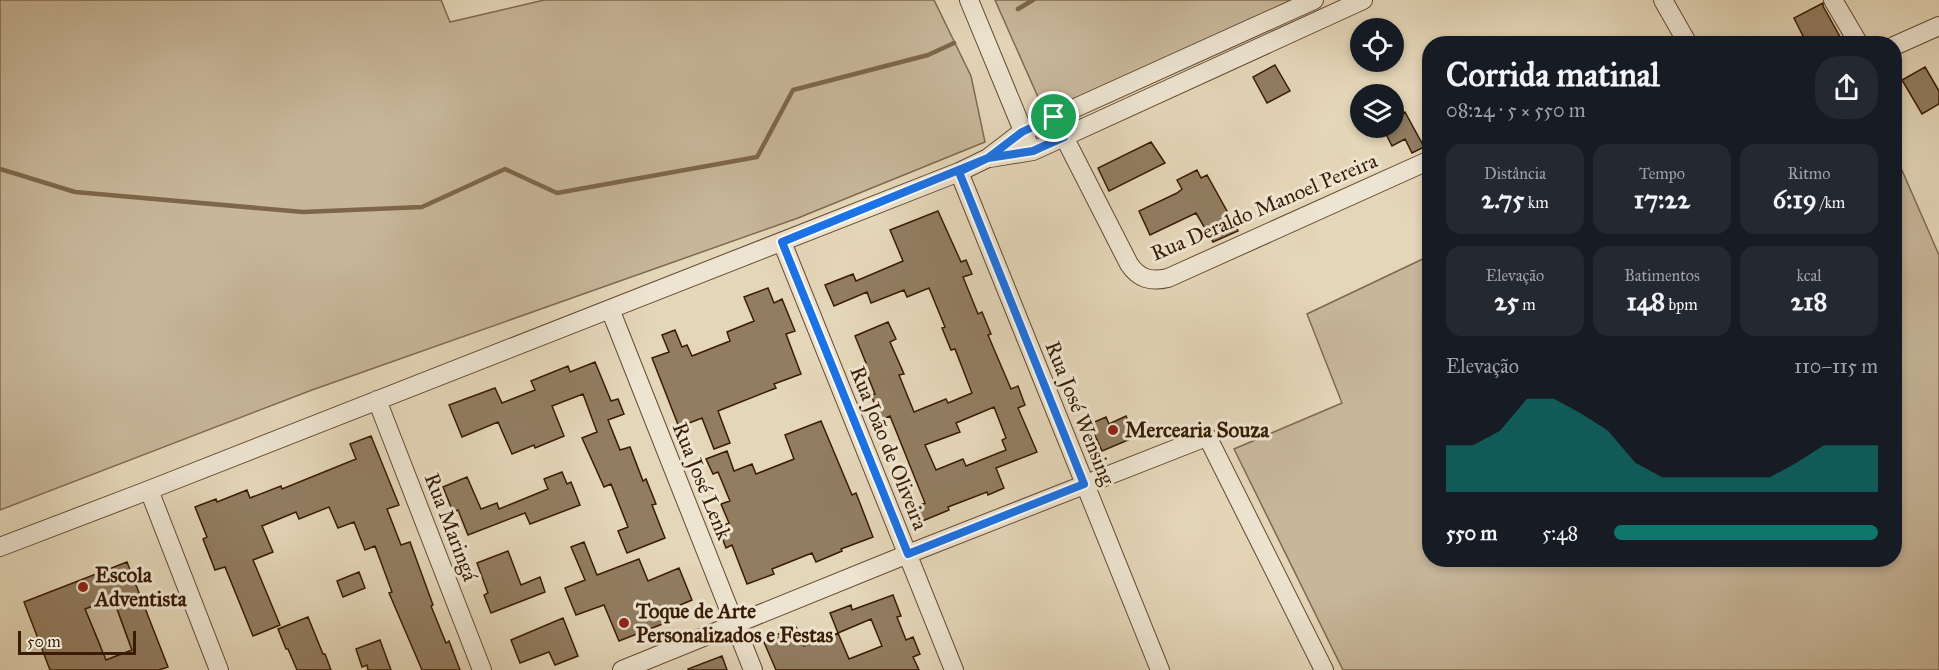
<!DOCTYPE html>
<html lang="pt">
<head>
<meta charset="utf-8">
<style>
  :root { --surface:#171b24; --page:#242831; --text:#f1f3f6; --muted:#9ea1a6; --accent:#0f766e }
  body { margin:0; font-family:"IM FELL Great Primer",serif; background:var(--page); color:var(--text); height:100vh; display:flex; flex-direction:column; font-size:22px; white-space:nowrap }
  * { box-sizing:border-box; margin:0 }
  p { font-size:20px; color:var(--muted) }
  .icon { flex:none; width:33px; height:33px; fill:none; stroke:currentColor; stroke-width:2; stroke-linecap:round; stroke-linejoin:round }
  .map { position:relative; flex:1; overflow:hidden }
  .details { position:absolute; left:1422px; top:36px; width:480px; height:531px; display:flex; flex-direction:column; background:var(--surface); border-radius:24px; box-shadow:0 3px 9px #0003 }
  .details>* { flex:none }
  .tools { position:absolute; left:1350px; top:18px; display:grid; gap:12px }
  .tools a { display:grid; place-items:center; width:54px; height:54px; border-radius:50%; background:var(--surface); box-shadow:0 3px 9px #0003; font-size:30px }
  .scale { position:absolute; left:18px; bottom:15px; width:118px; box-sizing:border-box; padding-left:6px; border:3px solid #391c03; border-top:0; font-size:16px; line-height:21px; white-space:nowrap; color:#391c03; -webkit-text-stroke:4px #ede4d1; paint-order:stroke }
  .pin { position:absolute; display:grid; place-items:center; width:51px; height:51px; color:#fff; margin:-26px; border:3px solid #fff; border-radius:50%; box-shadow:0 2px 6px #0007 }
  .round { display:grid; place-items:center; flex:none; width:63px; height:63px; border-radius:24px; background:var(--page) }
  .headline { display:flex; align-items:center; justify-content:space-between; height:102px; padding:0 24px }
  h1 { font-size:33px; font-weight:800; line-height:45px }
  .stats { display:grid; grid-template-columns:repeat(3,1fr); gap:9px; height:102px; padding:6px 24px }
  .stats div { display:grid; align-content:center; border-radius:15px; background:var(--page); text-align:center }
  .stats b { font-size:26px; font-weight:800 }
  .stats small { font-size:16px; font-weight:400 }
  .stats p { font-size:16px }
  .chart { height:168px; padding:12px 24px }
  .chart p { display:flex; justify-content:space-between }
  .chart svg { width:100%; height:108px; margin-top:6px; fill:var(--accent); opacity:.7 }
  ul { padding:0 24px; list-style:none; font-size:20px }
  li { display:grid; grid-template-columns:96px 72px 1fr; align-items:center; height:45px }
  li i { height:15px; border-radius:8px; background:var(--accent) }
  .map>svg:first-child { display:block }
  .green { fill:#c7b699; stroke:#80694e; stroke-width:1.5 }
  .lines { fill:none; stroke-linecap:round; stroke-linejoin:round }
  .stream { stroke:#7d664a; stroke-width:4.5 }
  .building { fill:#927d61; stroke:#391c03; stroke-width:1.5; fill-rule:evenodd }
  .minor-casing { stroke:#644a30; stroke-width:20 }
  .minor { stroke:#ede4d1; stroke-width:18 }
  .route-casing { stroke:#fff; stroke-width:12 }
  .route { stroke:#1a73e8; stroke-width:8 }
  .poi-dot { fill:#8f2418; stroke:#ede4d1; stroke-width:2 }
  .labels { text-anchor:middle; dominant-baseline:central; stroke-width:6; stroke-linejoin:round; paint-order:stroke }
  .street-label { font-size:21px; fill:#391c03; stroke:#ede4d1 }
  .poi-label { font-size:21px; font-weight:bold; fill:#391c03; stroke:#ede4d1; text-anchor:start }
</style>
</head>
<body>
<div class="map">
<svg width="1939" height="670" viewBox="0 0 1939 670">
  <rect width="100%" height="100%" fill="#e4d6b8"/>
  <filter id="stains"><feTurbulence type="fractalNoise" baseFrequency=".00333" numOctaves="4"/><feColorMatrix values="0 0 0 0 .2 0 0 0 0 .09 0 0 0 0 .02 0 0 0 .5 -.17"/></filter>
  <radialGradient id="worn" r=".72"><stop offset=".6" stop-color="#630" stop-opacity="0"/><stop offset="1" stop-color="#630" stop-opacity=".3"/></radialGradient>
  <path class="green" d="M0,0H441L450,22L544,0H934L971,76L985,142L798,218L312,390L0,510Z
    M995,0H1294L1045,113Z
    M1901,168L1939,255V670H1343L1234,449L1342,403L1307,314L1429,256L1430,560H1894V171Z
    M113,598L132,650L81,670L82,653L100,645L85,609Z"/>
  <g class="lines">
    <path class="stream" d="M1018,9L1033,0
      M0,169L75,192L303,212L422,207L505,169L557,193L757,157L793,90L928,55L954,43"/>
  </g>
  <path class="building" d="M1823,3V6L1844,44H1807L1794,18Z
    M1275,65L1290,91L1267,103L1253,77Z
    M1925,67L1939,91V104L1922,114L1902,80Z
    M1405,112L1424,147L1412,153L1405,139L1392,146L1383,128H1394V118Z
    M1151,142L1165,163L1109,191L1098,168Z
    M1197,170L1201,178L1207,175L1238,231L1213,242L1196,213L1150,235L1139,211L1177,193L1182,189L1177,180Z
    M938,211L961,262L966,260L972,274L963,277L978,314L982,312L991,334L988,335L1011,389L1018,386L1025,405L1018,408L1037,452L996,468L1004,488L988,495L987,492L948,507L949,510L920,522L914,508L925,503L890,416L881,420L871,395L875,394L863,364L866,363L855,336L888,322L896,339L890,342L904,374L899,375L914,412L946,399L948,403L972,393L955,349L951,350L942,328L945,327L929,288L907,297L904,290L871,303L867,292L834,306L825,285L853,274L856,281L903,261L890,230ZM994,407L1006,438L1002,440L1006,450L966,466L963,459L936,470L925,445L960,432L956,423Z
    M768,288L774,303L782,299L795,331L786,334L801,374L774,384L776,388L718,411L730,443L714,449L702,418L679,427L652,358L669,352L662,335L675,330L682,347L687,345L692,356L730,341L727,332L754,321L744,297Z
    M595,362L611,401L618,399L624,414L608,420L620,450L630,447L643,481L646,479L656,504L652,505L665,538L627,553L618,531L628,527L611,484L604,487L582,438L597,432L583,394L552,406L564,436L535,448L534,445L512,454L498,422L462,437L449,405L495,388L502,403L535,390L531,381L568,366L570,372Z
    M1126,416L1135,437L1102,451L1090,424L1106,417L1109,424Z
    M821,421L852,495L856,493L873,537L841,549L842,551L816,562L812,553L772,569L774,574L747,584L732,545L726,548L718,528L729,523L721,504L730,501L718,472L713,474L706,459L727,451L734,471L752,464L756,474L794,459L785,435Z
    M371,436L399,505L387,509L401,545L410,542L433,605L431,606L446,643L449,641L460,670H422L389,593L392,592L375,546L365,550L354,522L338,528L329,507L299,519L296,512L262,526L273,552L253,560L280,625L253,636L225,567L215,570L203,539L207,537L195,507L216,499L217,502L247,490L250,498L281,486L282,489L356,459L350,444Z
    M562,472L567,484L571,482L580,505L530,524L525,513L468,535L458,510L453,512L443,487L467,477L481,509L497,503L499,509L548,489L544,479Z
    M584,542L597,575L639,559L648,581L679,568L692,600L666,611L670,621L619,641L604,605L576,615L565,588L585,580L571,547Z
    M508,551L521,585L540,577L545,592L491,613L484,595L488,593L477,563Z
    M127,562L168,667L159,670H50L24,602ZM113,598L132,650L106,660L85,609Z
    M359,572L365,588L343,597L337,581Z
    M893,595L901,616L897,617L906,640L913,637L920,654L913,657L919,670H776L763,640L796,627L804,646L838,633L830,613L851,605L852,610ZM871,619L882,646L849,659L838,633Z
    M308,617L323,654H325L331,670H297L288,649H286L278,629Z
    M563,618L578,656L555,665L549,652L520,663L511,640Z
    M380,640L391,670H368L367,665L362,667L356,649Z
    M722,656L727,670H688V669Z"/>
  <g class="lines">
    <defs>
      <path id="minor" d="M969,0L1028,143
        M1663,0L1688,44
        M1833,0L1859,44
        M1894,46L1939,26
        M1054,117L1129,264C1139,279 1151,282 1168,278L1430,160
        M990,158L1033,151L1363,0
        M959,172L1160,670
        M782,242L954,670
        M610,309L753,670
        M377,400L482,670
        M149,490L219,670
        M0,547L149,490L959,172L988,158L1022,132L1314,0
        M622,670L908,554L1206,437L1208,438L1324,670"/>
    </defs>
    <use href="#minor" class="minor-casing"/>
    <use href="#minor" class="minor"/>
  </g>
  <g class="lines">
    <defs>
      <path id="route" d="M1054,117L1022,132L988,158L782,242L908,554L1084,484L959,172L988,158L1033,151L1064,137L1054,117"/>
    </defs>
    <use href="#route" class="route-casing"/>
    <use href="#route" class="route"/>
  </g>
  <g class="poi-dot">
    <circle cx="1113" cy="430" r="6"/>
    <circle cx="83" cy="587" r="6"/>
    <circle cx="624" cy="623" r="6"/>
  </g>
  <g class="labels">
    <g class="street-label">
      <text transform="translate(1264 207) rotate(-23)">Rua Deraldo Manoel Pereira</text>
      <text transform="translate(1080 413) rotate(68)">Rua José Wensing</text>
      <text transform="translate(889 448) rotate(68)">Rua João de Oliveira</text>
      <text transform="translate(702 481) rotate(68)">Rua José Lenk</text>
      <text transform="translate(451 527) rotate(69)">Rua Maringá</text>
    </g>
    <g class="poi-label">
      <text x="1125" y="430">Mercearia Souza</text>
      <text x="95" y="575">Escola<tspan x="95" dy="24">Adventista</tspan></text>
      <text x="636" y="611">Toque de Arte<tspan x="636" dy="24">Personalizados e Festas</tspan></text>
    </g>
  </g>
  <rect width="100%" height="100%" filter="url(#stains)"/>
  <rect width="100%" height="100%" fill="url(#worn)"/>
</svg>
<div class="tools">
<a><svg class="icon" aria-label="locate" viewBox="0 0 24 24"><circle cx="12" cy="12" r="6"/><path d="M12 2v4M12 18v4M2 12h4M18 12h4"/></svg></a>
<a><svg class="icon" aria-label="layers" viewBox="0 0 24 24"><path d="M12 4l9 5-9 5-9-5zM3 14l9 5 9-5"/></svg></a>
</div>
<div class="scale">50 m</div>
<div class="pin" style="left:1054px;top:117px;background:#1e9e55"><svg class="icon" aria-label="arrive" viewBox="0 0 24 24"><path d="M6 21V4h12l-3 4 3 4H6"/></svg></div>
<section class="details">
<div class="headline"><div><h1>Corrida matinal</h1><p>08:24 · 5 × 550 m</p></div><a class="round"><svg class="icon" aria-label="share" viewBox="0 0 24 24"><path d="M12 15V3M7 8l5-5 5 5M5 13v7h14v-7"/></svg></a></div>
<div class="stats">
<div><p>Distância</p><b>2.75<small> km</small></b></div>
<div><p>Tempo</p><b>17:22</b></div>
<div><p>Ritmo</p><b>6:19<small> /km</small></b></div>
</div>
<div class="stats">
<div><p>Elevação</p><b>25<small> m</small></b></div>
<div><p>Batimentos</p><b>148<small> bpm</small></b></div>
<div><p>kcal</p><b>218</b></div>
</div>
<div class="chart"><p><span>Elevação</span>110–115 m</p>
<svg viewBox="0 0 160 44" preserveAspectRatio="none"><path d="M0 44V25L10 25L20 19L30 6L40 6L50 12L60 19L70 32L80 38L90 38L100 38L110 38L120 38L130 32L140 25L150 25L160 25V44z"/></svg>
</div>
<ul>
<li><b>550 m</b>5:48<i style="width:100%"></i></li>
</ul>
</section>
</div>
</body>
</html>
